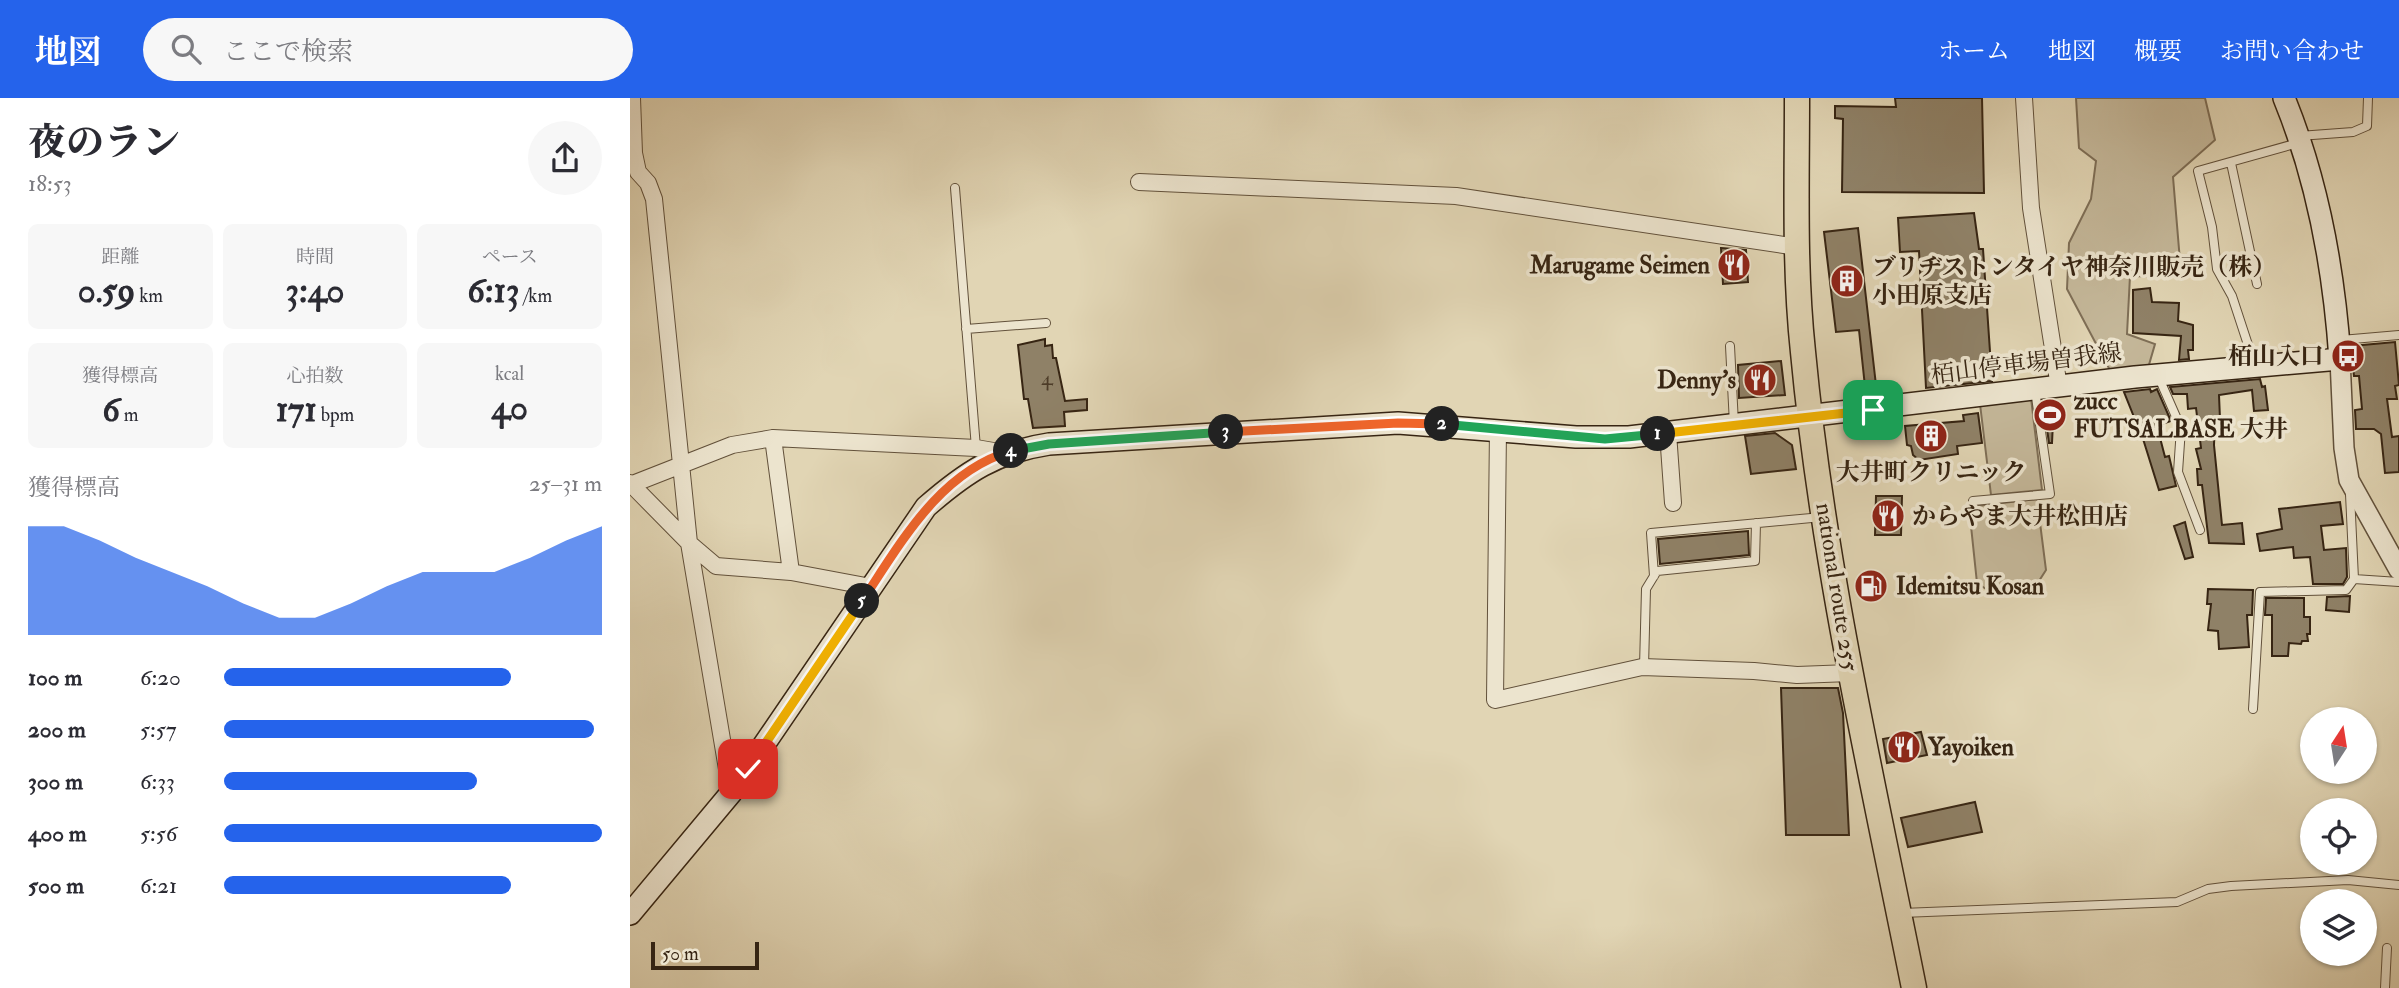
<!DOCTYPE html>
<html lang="ja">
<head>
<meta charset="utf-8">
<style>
  :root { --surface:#fff; --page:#f7f7f7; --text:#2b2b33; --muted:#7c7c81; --accent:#2563eb }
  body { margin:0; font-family:"IM FELL Double Pica","Noto Serif JP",serif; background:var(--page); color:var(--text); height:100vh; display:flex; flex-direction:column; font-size:26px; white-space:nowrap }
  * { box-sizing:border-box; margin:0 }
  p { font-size:23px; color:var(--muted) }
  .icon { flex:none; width:38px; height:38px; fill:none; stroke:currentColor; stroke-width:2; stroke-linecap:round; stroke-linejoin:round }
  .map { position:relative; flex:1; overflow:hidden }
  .details { display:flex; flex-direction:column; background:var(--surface); width:630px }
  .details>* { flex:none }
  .needle { width:46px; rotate:12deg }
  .fabs { position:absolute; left:1670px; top:609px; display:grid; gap:14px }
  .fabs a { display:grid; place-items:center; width:77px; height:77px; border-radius:50%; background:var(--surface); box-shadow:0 2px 5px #0004; font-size:35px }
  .scale { position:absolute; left:21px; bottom:18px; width:108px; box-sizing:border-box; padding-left:7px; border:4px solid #372513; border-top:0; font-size:19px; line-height:24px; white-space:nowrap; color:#372513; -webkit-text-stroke:5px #ece4ce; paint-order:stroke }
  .pin { position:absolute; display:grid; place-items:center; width:60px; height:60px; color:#fff; margin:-30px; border-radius:14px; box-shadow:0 4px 10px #0006 }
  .km { position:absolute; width:35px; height:35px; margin:-18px; border-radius:50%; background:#222; color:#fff; font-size:19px; line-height:35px; text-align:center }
  .round { display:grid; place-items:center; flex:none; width:74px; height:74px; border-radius:37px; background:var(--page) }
  .headline { display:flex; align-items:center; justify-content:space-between; height:119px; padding:0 28px }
  h1 { font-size:38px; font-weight:800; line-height:52px }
  .figures { display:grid; grid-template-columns:repeat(3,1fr); gap:10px; height:119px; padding:7px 28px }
  .figures div { display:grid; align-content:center; border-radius:10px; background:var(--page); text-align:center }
  .figures b { font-size:35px; font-weight:800 }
  .figures small { font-size:19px; font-weight:400 }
  .figures p { font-size:19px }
  .chart { height:196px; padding:14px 28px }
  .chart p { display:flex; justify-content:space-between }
  .chart svg { width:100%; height:126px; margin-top:7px; fill:var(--accent); opacity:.7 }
  ul { padding:0 28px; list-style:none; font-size:23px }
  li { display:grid; grid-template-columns:112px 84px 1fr; align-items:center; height:52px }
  li i { height:18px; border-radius:9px; background:var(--accent) }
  header { display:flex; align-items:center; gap:42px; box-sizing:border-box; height:98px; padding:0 35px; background:var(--accent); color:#fff }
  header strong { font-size:33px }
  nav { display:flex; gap:38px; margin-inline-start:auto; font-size:24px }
  .search { width:490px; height:63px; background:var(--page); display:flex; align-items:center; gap:18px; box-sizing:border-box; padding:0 24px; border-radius:38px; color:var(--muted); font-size:26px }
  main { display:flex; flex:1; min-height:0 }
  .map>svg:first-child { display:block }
  .green { fill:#c4b799; stroke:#7e6e56; stroke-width:2 }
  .building { fill:#8f8167; stroke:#372513; stroke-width:2 }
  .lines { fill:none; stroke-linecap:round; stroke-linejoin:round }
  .service-casing { stroke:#62513b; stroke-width:10 }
  .minor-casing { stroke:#62513b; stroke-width:18 }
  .tertiary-casing { stroke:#62513b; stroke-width:22 }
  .secondary-casing { stroke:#372513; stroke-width:24 }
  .trunk-casing { stroke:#372513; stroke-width:27 }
  .service { stroke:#ece4ce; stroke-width:8 }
  .minor { stroke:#ece4ce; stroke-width:16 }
  .tertiary { stroke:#ece4ce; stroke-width:19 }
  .secondary { stroke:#ece4ce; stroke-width:21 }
  .trunk { stroke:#e1d5b4; stroke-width:24 }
  .split-1-casing { stroke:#fff; stroke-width:14 }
  .split-2-casing { stroke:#fff; stroke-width:14 }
  .split-3-casing { stroke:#fff; stroke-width:14 }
  .split-4-casing { stroke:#fff; stroke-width:14 }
  .split-5-casing { stroke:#fff; stroke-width:14 }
  .split-6-casing { stroke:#fff; stroke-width:14 }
  .split-1 { stroke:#f5b400; stroke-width:9 }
  .split-2 { stroke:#22a559; stroke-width:9 }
  .split-3 { stroke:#f0652b; stroke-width:9 }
  .split-4 { stroke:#22a559; stroke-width:9 }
  .split-5 { stroke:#f0652b; stroke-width:9 }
  .split-6 { stroke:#f5b400; stroke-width:9 }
  .labels { text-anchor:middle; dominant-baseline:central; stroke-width:7; stroke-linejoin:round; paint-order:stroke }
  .number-label { font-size:21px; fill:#4d3c28 }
  .poi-label { font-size:24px; font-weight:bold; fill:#372513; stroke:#ece4ce; text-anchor:start }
  .street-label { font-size:24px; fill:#372513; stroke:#ece4ce }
</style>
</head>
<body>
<header>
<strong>地図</strong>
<div class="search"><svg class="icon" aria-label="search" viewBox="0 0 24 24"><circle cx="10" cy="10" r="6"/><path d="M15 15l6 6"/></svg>ここで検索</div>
<nav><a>ホーム</a><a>地図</a><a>概要</a><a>お問い合わせ</a></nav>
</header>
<main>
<section class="details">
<div class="headline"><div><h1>夜のラン</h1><p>18:53</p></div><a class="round"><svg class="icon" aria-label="share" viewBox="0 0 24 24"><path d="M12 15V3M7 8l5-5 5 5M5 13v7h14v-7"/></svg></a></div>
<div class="figures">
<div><p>距離</p><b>0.59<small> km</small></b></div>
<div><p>時間</p><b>3:40</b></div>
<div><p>ペース</p><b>6:13<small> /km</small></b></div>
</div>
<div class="figures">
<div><p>獲得標高</p><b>6<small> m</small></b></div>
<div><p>心拍数</p><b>171<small> bpm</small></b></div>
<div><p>kcal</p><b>40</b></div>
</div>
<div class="chart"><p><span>獲得標高</span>25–31 m</p>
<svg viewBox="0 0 160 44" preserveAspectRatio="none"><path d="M0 44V6L10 6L20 11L30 17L40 22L50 27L60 33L70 38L80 38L90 33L100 27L110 22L120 22L130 22L140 17L150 11L160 6V44z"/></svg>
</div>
<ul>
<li><b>100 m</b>6:20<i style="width:76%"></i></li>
<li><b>200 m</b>5:57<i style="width:98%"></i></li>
<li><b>300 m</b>6:33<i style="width:67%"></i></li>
<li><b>400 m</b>5:56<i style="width:100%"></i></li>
<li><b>500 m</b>6:21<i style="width:76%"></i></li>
</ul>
</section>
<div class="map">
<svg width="1769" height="890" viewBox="0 0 1769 890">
  <rect width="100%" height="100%" fill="#e1d5b4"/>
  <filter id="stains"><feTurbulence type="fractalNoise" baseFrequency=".00286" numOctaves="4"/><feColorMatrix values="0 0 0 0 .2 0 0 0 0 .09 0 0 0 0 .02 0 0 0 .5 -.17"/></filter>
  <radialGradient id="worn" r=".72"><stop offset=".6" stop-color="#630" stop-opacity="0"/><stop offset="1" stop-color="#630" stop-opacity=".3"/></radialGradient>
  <path class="green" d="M1446,0H1575L1585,42L1543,79L1551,175L1539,179L1500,178L1497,236L1525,246L1518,270L1482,276L1437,191L1439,145L1461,101L1466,63L1449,50Z
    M1401,300L1412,392L1361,397L1350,306Z
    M1407,401L1416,472L1407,486L1359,493L1347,485L1339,409Z"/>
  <path class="building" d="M1265,0H1352L1354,95L1212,94L1213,21L1205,20V8L1266,9Z
    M1344,115L1349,151H1353L1362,283L1296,290L1289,153L1270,154L1268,120Z
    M1228,130L1247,296L1236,298L1229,232L1206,234L1194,134Z
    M1091,150L1116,152L1118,184L1093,186Z
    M1520,190L1522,204L1549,205L1548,223L1563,227V252H1558L1559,261L1549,262L1551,238L1503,235V192Z
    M415,241V248L422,247L423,260H426L435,303L457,301V312L434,314L435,328L403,330L398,301H394L388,247Z
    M1765,244L1769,287L1765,288L1767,301H1757L1762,339L1769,338V374L1755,375L1751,336L1744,331H1726L1725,312L1732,311L1729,278H1724L1723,270L1722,248Z
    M1151,263L1155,297L1109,300L1108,267Z
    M1630,281L1632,289L1635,288L1638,312L1624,313L1622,292L1589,297L1590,321H1585L1584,347L1592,427L1612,425L1614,446L1579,445L1572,387H1568L1567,371H1571L1566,351L1571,350L1566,310L1558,311L1557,296H1543L1540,289Z
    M1520,291L1521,294L1527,291L1541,323L1529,327L1531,331L1528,332L1535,359L1539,358L1546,388L1529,392L1514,344L1494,294Z
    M1424,302L1422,345H1419L1413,303Z
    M1348,315L1352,345L1327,348L1328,356L1289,362L1283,357L1281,348L1277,347L1275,328L1334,323L1333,317Z
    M1145,335L1162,347L1166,371L1121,376L1115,338Z
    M1246,398H1272L1271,437H1245Z
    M1710,404L1713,426L1691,428L1694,452L1716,450L1717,479L1713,486H1683L1680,459L1664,460L1663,449L1630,453L1627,436L1652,431L1649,411Z
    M1555,424L1563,459L1555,461L1544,428Z
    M1118,433L1119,457L1030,466L1028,441Z
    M1578,491L1623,492L1622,517H1617L1619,549L1589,551L1588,533L1578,532L1581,506H1577Z
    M1720,498L1719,514L1696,512L1697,499Z
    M1636,500H1674V519H1680V536H1677L1678,543H1672L1671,546L1659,545L1658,558H1642V517H1635Z
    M1151,590H1208L1213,615L1219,737H1156Z
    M1291,634L1297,657L1257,665L1253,641Z
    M1345,704L1352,734L1278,749L1271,720Z"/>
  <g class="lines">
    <defs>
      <path id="service" d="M1669,38L1723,34L1737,28L1738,0
        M1601,65L1627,186
        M325,90L346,350
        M336,231L416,225
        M1711,242L1769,237
        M1100,248L1104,326
        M1625,268L1602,198L1587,171L1582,129L1568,73L1668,45
        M1529,280L1551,330L1548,374L1570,432
        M1343,403L1420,396L1405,292
        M1024,478L1021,435L1192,419
        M1724,481L1769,484
        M1014,569L1016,491L1027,473L1125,463L1126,425
        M1623,611L1630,494L1716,492L1724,481L1720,396
        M1272,815L1547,804L1578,791L1601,788L1718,782L1769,787
        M1755,890L1757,850"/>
      <path id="minor" d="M2,0L4,55L8,74L18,85L24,101L59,445L101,695
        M1394,0L1401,110L1429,289
        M509,84L826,98L1167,149
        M868,331L865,602L1012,569L1124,573L1167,577L1220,575
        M1038,335L1043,405
        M143,340L161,474
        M0,385L59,445L86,468L161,474L241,489
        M0,387L102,347L143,340L346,350L375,355"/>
      <path id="tertiary" d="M1710,261L1714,350L1719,382L1769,472"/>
      <path id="secondary" d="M0,816L101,695L296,409C336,374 366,354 419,346L768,325L946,339H999L1505,279L1710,261C1704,172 1688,83 1654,0"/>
      <path id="trunk" d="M1167,0C1167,85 1164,170 1173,254C1193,468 1242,679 1284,890"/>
    </defs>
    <use href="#service" class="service-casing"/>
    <use href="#minor" class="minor-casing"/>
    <use href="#tertiary" class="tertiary-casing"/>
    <use href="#secondary" class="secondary-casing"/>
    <use href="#trunk" class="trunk-casing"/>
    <use href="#service" class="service"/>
    <use href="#minor" class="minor"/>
    <use href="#tertiary" class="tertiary"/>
    <use href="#secondary" class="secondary"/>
    <use href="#trunk" class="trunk"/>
  </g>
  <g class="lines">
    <defs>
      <path id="split-1" d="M1028,336L1243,312"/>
      <path id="split-2" d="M812,326L975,341L1028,336"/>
      <path id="split-3" d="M596,334L768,325L812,326"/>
      <path id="split-4" d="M381,353L419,346L596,334"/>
      <path id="split-5" d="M232,503C271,445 309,374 381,353"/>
      <path id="split-6" d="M118,671L232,503"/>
    </defs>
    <use href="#split-1" class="split-1-casing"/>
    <use href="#split-2" class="split-2-casing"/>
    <use href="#split-3" class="split-3-casing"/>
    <use href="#split-4" class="split-4-casing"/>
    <use href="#split-5" class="split-5-casing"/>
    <use href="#split-6" class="split-6-casing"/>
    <use href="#split-1" class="split-1"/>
    <use href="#split-2" class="split-2"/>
    <use href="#split-3" class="split-3"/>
    <use href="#split-4" class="split-4"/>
    <use href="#split-5" class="split-5"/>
    <use href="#split-6" class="split-6"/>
  </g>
  <defs>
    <symbol id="restaurant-disc" viewBox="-11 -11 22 22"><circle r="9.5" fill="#8f2418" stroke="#ece4ce"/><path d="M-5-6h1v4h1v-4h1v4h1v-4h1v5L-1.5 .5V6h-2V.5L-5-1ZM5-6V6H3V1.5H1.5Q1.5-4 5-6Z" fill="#fff"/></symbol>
    <symbol id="building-disc" viewBox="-11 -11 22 22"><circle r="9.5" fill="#8f2418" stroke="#ece4ce"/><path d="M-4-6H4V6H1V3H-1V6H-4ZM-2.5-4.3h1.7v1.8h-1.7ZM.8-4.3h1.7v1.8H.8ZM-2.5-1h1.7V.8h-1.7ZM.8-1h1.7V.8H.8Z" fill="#fff"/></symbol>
    <symbol id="bus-disc" viewBox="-11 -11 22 22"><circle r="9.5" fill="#8f2418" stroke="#ece4ce"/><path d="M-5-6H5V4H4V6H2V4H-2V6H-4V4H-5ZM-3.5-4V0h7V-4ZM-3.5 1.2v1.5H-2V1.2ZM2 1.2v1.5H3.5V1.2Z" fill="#fff"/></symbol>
    <symbol id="stadium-disc" viewBox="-11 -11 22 22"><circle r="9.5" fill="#8f2418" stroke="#ece4ce"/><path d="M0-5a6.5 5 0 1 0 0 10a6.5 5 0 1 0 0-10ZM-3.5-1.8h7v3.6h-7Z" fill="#fff"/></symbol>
    <symbol id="fuel-disc" viewBox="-11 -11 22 22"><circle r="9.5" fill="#8f2418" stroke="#ece4ce"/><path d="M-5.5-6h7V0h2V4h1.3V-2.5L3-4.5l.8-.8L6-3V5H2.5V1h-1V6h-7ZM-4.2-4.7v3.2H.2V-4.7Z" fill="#fff"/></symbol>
  </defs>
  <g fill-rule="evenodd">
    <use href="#restaurant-disc" x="1085" y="148" width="38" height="38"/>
    <use href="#building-disc" x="1198" y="164" width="38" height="38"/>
    <use href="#bus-disc" x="1699" y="239" width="38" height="38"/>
    <use href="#restaurant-disc" x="1111" y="263" width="38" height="38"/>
    <use href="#stadium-disc" x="1401" y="298" width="38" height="38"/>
    <use href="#building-disc" x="1282" y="319" width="38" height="38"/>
    <use href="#restaurant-disc" x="1239" y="399" width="38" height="38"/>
    <use href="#fuel-disc" x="1222" y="469" width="38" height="38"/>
    <use href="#restaurant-disc" x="1255" y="630" width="38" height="38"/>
  </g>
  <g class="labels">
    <g class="number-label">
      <text x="417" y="280">4</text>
    </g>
    <g class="poi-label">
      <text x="1080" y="167" text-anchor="end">Marugame Seimen</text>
      <text x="1242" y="169">ブリヂストンタイヤ神奈川販売（株）<tspan x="1242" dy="28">小田原支店</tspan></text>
      <text x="1694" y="258" text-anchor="end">栢山入口</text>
      <text x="1106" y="282" text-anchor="end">Denny's</text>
      <text x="1444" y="303">zucc<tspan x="1444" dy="28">FUTSALBASE 大井</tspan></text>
      <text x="1301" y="374" text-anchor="middle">大井町クリニック</text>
      <text x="1282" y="418">からやま大井松田店</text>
      <text x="1266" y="488">Idemitsu Kosan</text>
      <text x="1298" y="649">Yayoiken</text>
    </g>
    <g class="street-label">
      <text transform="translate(1396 266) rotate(-7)">栢山停車場曽我線</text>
      <text transform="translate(1207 489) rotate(81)">national route 255</text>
    </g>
  </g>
  <rect width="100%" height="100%" filter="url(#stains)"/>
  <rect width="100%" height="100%" fill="url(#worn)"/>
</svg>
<div class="fabs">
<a><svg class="needle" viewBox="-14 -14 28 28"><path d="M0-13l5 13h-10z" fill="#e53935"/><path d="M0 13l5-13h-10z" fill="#7c7c81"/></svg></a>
<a><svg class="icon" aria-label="locate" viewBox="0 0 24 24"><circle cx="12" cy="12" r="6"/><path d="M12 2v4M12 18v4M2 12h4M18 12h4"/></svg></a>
<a><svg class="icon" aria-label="layers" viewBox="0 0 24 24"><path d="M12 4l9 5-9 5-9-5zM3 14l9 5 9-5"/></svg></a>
</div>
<div class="scale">50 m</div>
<div class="pin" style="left:1243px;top:312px;background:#1e9e55"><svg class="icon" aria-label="arrive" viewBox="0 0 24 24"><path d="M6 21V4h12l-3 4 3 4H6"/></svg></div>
<div class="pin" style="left:118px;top:671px;background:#d93025"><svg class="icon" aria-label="check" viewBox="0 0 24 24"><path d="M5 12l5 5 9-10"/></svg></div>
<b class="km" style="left:1028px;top:336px">1</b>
<b class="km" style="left:812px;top:326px">2</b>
<b class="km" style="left:596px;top:334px">3</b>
<b class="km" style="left:381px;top:353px">4</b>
<b class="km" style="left:232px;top:503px">5</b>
</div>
</main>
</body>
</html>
